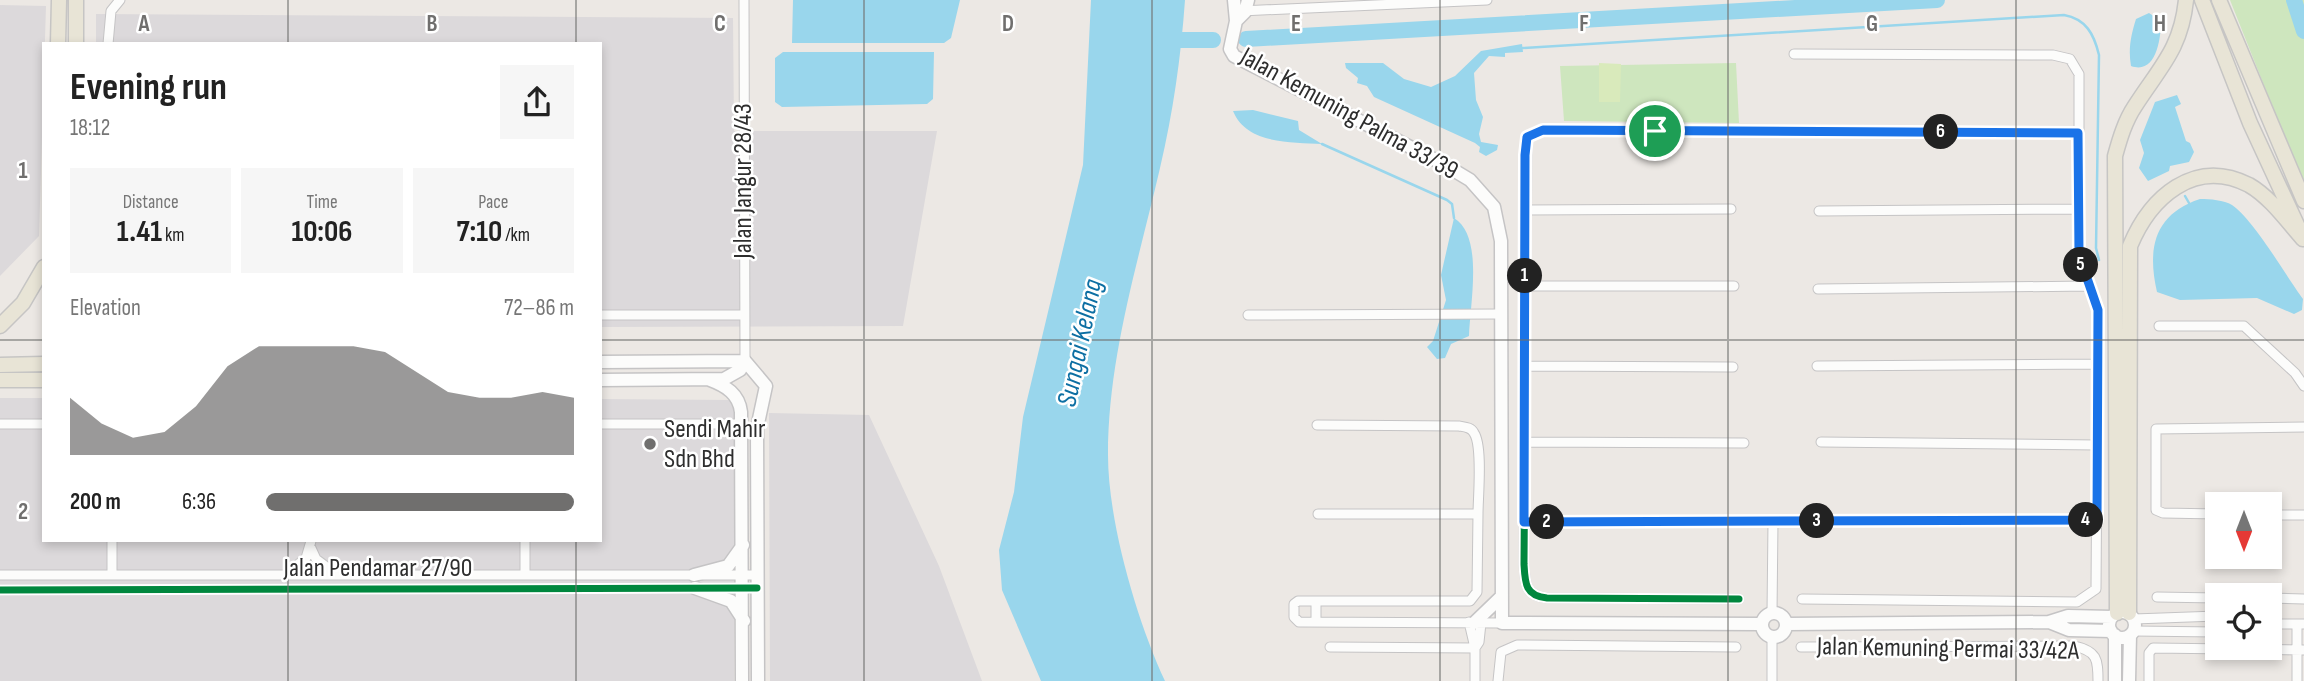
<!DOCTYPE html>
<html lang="en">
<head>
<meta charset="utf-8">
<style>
  :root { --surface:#fff; --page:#f6f6f6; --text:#222; --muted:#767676; --accent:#706f6e }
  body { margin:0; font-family:"Sofia Sans Condensed",sans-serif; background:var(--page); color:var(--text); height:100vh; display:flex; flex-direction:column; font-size:26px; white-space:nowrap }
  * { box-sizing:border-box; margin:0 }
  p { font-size:23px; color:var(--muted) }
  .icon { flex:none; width:38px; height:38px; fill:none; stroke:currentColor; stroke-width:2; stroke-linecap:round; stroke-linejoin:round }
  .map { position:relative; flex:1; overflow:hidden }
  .panel { position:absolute; left:42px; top:42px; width:560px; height:500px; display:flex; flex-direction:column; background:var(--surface); border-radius:0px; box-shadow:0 4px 10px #0003 }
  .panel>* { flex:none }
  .needle { width:46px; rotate:180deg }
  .tools { position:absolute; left:2205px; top:492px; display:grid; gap:14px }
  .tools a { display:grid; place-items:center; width:77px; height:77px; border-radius:0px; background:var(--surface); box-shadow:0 4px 10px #0003; font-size:35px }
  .pin { position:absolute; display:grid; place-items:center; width:60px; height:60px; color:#fff; margin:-30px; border:4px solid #fff; border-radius:50%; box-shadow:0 2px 7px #0007 }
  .km { position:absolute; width:35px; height:35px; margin:-18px; border-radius:50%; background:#222; color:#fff; font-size:19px; line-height:35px; text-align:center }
  .round { display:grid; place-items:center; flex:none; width:74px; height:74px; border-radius:0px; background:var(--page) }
  .summary { display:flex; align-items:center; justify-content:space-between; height:119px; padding:0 28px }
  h1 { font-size:38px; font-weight:700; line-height:52px }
  .stats { display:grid; grid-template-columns:repeat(3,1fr); gap:10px; height:119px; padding:7px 28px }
  .stats div { display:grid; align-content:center; border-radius:0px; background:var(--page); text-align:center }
  .stats b { font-size:30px; font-weight:700 }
  .stats small { font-size:19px; font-weight:400 }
  .stats p { font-size:19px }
  .chart { height:196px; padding:14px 28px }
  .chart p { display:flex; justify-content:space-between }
  .chart svg { width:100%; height:126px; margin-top:7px; fill:var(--accent); opacity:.7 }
  ul { padding:0 28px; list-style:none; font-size:23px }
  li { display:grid; grid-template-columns:112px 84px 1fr; align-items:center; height:52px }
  li i { height:18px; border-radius:9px; background:var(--accent) }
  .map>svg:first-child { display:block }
  .industrial { fill:#dcd9db }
  .green { fill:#cee6be }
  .pitch { fill:#d9eabb }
  .water { fill:#99d6ec }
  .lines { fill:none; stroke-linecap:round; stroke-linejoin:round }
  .stream { stroke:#99d6ec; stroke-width:2.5 }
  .river { stroke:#99d6ec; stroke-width:16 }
  .street-casing { stroke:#c5c4c5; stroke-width:11 }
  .secondary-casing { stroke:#c5c4c5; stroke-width:15 }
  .primary-casing { stroke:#c6c5c4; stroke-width:17 }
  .street { stroke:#fcfcfb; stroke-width:9 }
  .secondary { stroke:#fcfcfb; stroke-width:12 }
  .primary { stroke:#e8e4d6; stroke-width:14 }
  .cycleway-casing { stroke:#fff; stroke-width:11 }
  .cycleway { stroke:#00873e; stroke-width:7 }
  .route-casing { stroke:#fff; stroke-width:14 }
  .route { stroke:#1a73e8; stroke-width:9 }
  .grid { fill:none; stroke:#706f6e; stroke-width:2; stroke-opacity:0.55 }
  .poi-dot { fill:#706f6e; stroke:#fff; stroke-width:2.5 }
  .labels { text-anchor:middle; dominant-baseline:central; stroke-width:5; stroke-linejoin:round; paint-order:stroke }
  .street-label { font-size:26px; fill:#2e2e2e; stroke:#fff }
  .poi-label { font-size:26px; fill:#2e2e2e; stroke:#fff; text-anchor:start }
  .water-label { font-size:28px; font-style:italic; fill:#0d6fa3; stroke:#fff }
  .grid-label { font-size:23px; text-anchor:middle; font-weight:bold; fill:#706f6e; stroke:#fff; stroke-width:5; stroke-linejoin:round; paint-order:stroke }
</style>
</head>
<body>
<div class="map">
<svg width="2304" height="681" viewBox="0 0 2304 681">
  <rect width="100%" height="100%" fill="#ece8e4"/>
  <path class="industrial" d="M0,5L46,6L39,236L0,276Z
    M96,14L733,18L734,131H937L903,326L600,327V44H96Z
    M0,398H44V541H600V399L730,400L736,409L734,681H0Z
    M769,413L869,415L939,566L982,681H770Z"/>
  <path class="green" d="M2230,0H2304V186Z
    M1736,63L1739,123L1564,121L1560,66Z"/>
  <path class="pitch" d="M1599,63L1621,64L1620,102H1599Z"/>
  <path class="water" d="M793,0H960L951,38L944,43H792Z
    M1091,0H1185C1181,57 1173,113 1160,168C1138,263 1108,357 1108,455C1108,522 1137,621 1165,681H1041L1002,590L999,550L1014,492L1023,417L1083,165Z
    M2149,13L2161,21C2161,39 2156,75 2131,66C2128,49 2131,35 2136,19Z
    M1522,44L1523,52L1505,53V57L1489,56L1474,73L1476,100L1483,117L1479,134L1481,142L1498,145L1497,150L1486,156L1479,152L1480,147L1475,143L1374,97L1367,86L1357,83L1358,78L1346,68L1345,63H1383L1404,79L1431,87L1455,76L1481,51Z
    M783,52H934L933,99L927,104L782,107L775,102V58Z
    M2177,95L2181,104L2175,107L2186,141L2190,143L2194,152L2189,162L2170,166L2169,171L2148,181L2139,168L2144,153L2140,140L2155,102Z
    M1253,110L1298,121L1299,130L1322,144C1292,142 1247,145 1233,111Z
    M2200,199C2210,199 2224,200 2232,205C2254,220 2286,276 2303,299L2302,310L2294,314L2257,298L2180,300L2157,292C2147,249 2154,214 2200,199Z
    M1454,218C1484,236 1470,303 1469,336L1451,344L1445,358L1437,359L1427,347L1433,341L1446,300L1441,275Z"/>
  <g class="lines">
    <path class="stream" d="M1523,48L2064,15C2086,19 2094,34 2099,55L2096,248L2099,260
      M1322,144L1447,200L1452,204L1454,218
      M2185,196L2189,203"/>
    <path class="river" d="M2294,0L2304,31
      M1246,39L1937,0
      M1163,40H1213"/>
    <defs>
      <path id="street" d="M744,0L745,361
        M1241,11L1487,0
        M108,44L111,11L120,0
        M1794,54L2053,55L2070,59L2079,74V255L2098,310L2096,589L2077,602L1802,599
        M1525,210L1731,209
        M1819,211L2078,209
        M1525,286H1734
        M1818,289L2089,286
        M600,315H743
        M1248,315L1501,314
        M2159,326H2244L2295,373L2304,386
        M1524,366L1733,367
        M1817,366L2096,364
        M0,424H44
        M600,424H742
        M1317,425L1459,426C1465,427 1471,427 1474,433C1483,446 1478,497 1478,514H1318
        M1524,442L1744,443
        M1821,442L2097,445
        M1478,514L1477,592L1470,601H1298L1294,604V617L1299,622L1502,623
        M2217,514L2163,513L2156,510V429L2304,427
        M2270,515H2304
        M1524,522L2097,521
        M311,548L316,559L336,574
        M286,574L306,558L311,541
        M0,575H757
        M112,575V541
        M525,575V541
        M0,590L757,588
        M2157,597L2217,598
        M2270,598L2304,599
        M1739,599L1547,598C1525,596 1525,583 1524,564L1527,137L1543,130L2078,133
        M1316,601V622
        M1772,613L1773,522
        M2134,619L2217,616
        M1469,622L1475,648V681
        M2270,624H2304
        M2134,631L2217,632
        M1772,637V681
        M1330,647L1475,648
        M1801,647L2074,646C2097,651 2098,659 2098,681
        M1475,648L1479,642L1481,623
        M1498,681L1501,652L1517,645L1736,647
        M2149,681V653L2153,648L2304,650
        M2297,681V624"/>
      <path id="secondary" d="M1234,0L1236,21
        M1248,0L1245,12L1236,21L1230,49L1234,56L1445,165L1470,180L1494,207L1501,241L1502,623L1762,624
        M745,361L766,386L757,428L758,681
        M600,362L745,361
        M600,380L724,379L740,370L745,361
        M710,380C726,386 739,394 741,412L742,681
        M694,575L728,566L743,545
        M695,588L731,601L744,621
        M2109 625a13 13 0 1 1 26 0a13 13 0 1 1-26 0Z
        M1762 625a12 12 0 1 1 24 0a12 12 0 1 1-24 0Z
        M2049,622L2069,630L2111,631
        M1474,623L1502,596
        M1786,624L2049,622L2068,616L2112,617
        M2115,635V681
        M2129,681L2130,635"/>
      <path id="primary" d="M2202,0L2250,123L2298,227
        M2219,0L2304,201
        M58,44L59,0
        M76,44V0
        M0,326L23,303L44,267
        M0,365L44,364
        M0,380H44
        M2117,613L2115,156C2120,138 2125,121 2135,106C2160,67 2181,49 2186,0
        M2129,613L2130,246C2150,198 2194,157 2249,185C2270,197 2287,221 2303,239"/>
    </defs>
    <use href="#street" class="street-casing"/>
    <use href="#secondary" class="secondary-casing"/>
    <use href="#primary" class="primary-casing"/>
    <use href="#street" class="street"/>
    <use href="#secondary" class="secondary"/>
    <use href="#primary" class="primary"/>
    <defs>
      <path id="cycleway" d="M0,590L757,588
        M1739,599L1547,598C1525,596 1525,583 1524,564L1527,137L1543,130L2078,133"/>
    </defs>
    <use href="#cycleway" class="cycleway-casing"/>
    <use href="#cycleway" class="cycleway"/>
  </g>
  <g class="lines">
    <defs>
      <path id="route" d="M1543,130L2078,133L2079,255L2098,310L2097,520L1524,522L1525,155L1527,137Z"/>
    </defs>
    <use href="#route" class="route-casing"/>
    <use href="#route" class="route"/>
  </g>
  <path class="grid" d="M288,0V44M576,0V44M864,0V681M1152,0V681M1440,0V681M1728,0V681M2016,0V681M0,340H44M600,340H2304M288,541V681M576,541V681"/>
  <circle class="poi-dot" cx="650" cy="444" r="7"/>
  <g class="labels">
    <g class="street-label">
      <text transform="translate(1349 114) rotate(29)">Jalan Kemuning Palma 33/39</text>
      <text transform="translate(743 181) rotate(-90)">Jalan Jangur 28/43</text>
      <text x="378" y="568">Jalan Pendamar 27/90</text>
      <text transform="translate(1948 649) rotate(1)">Jalan Kemuning Permai 33/42A</text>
    </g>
    <g class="poi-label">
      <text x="664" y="429">Sendi Mahir<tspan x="664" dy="30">Sdn Bhd</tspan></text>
    </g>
    <g class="water-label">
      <text transform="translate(1080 343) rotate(-78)">Sungai Kelang</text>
    </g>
  </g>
  <g class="grid-label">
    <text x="144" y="31">A</text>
    <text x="432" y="31">B</text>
    <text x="720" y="31">C</text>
    <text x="1008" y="31">D</text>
    <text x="1296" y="31">E</text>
    <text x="1584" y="31">F</text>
    <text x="1872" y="31">G</text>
    <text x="2160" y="31">H</text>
    <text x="23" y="178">1</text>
    <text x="23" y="519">2</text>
  </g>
</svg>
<div class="tools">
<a><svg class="needle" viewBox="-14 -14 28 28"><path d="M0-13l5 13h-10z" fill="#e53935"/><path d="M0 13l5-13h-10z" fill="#767676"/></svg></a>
<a><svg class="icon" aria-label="locate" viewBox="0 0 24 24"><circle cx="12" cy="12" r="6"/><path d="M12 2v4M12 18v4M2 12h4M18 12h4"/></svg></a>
</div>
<div class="pin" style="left:1655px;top:131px;background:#1e9e55"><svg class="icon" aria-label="arrive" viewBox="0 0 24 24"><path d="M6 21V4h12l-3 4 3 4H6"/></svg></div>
<b class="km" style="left:1525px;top:276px">1</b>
<b class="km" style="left:1547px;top:522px">2</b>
<b class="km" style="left:1817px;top:521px">3</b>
<b class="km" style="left:2086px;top:520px">4</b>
<b class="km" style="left:2081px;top:265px">5</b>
<b class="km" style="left:1941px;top:132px">6</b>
<section class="panel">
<div class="summary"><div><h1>Evening run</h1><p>18:12</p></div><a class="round"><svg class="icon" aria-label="share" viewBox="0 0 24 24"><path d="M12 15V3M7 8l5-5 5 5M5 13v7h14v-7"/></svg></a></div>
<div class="stats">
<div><p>Distance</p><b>1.41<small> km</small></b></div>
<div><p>Time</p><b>10:06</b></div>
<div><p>Pace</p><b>7:10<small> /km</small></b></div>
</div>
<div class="chart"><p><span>Elevation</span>72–86 m</p>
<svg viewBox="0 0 160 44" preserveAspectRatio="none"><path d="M0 44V24L10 33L20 38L30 36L40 27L50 13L60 6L70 6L80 6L90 6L100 8L110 15L120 22L130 24L140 24L150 22L160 24V44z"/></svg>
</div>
<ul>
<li><b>200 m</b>6:36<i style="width:100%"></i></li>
</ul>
</section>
</div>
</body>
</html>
